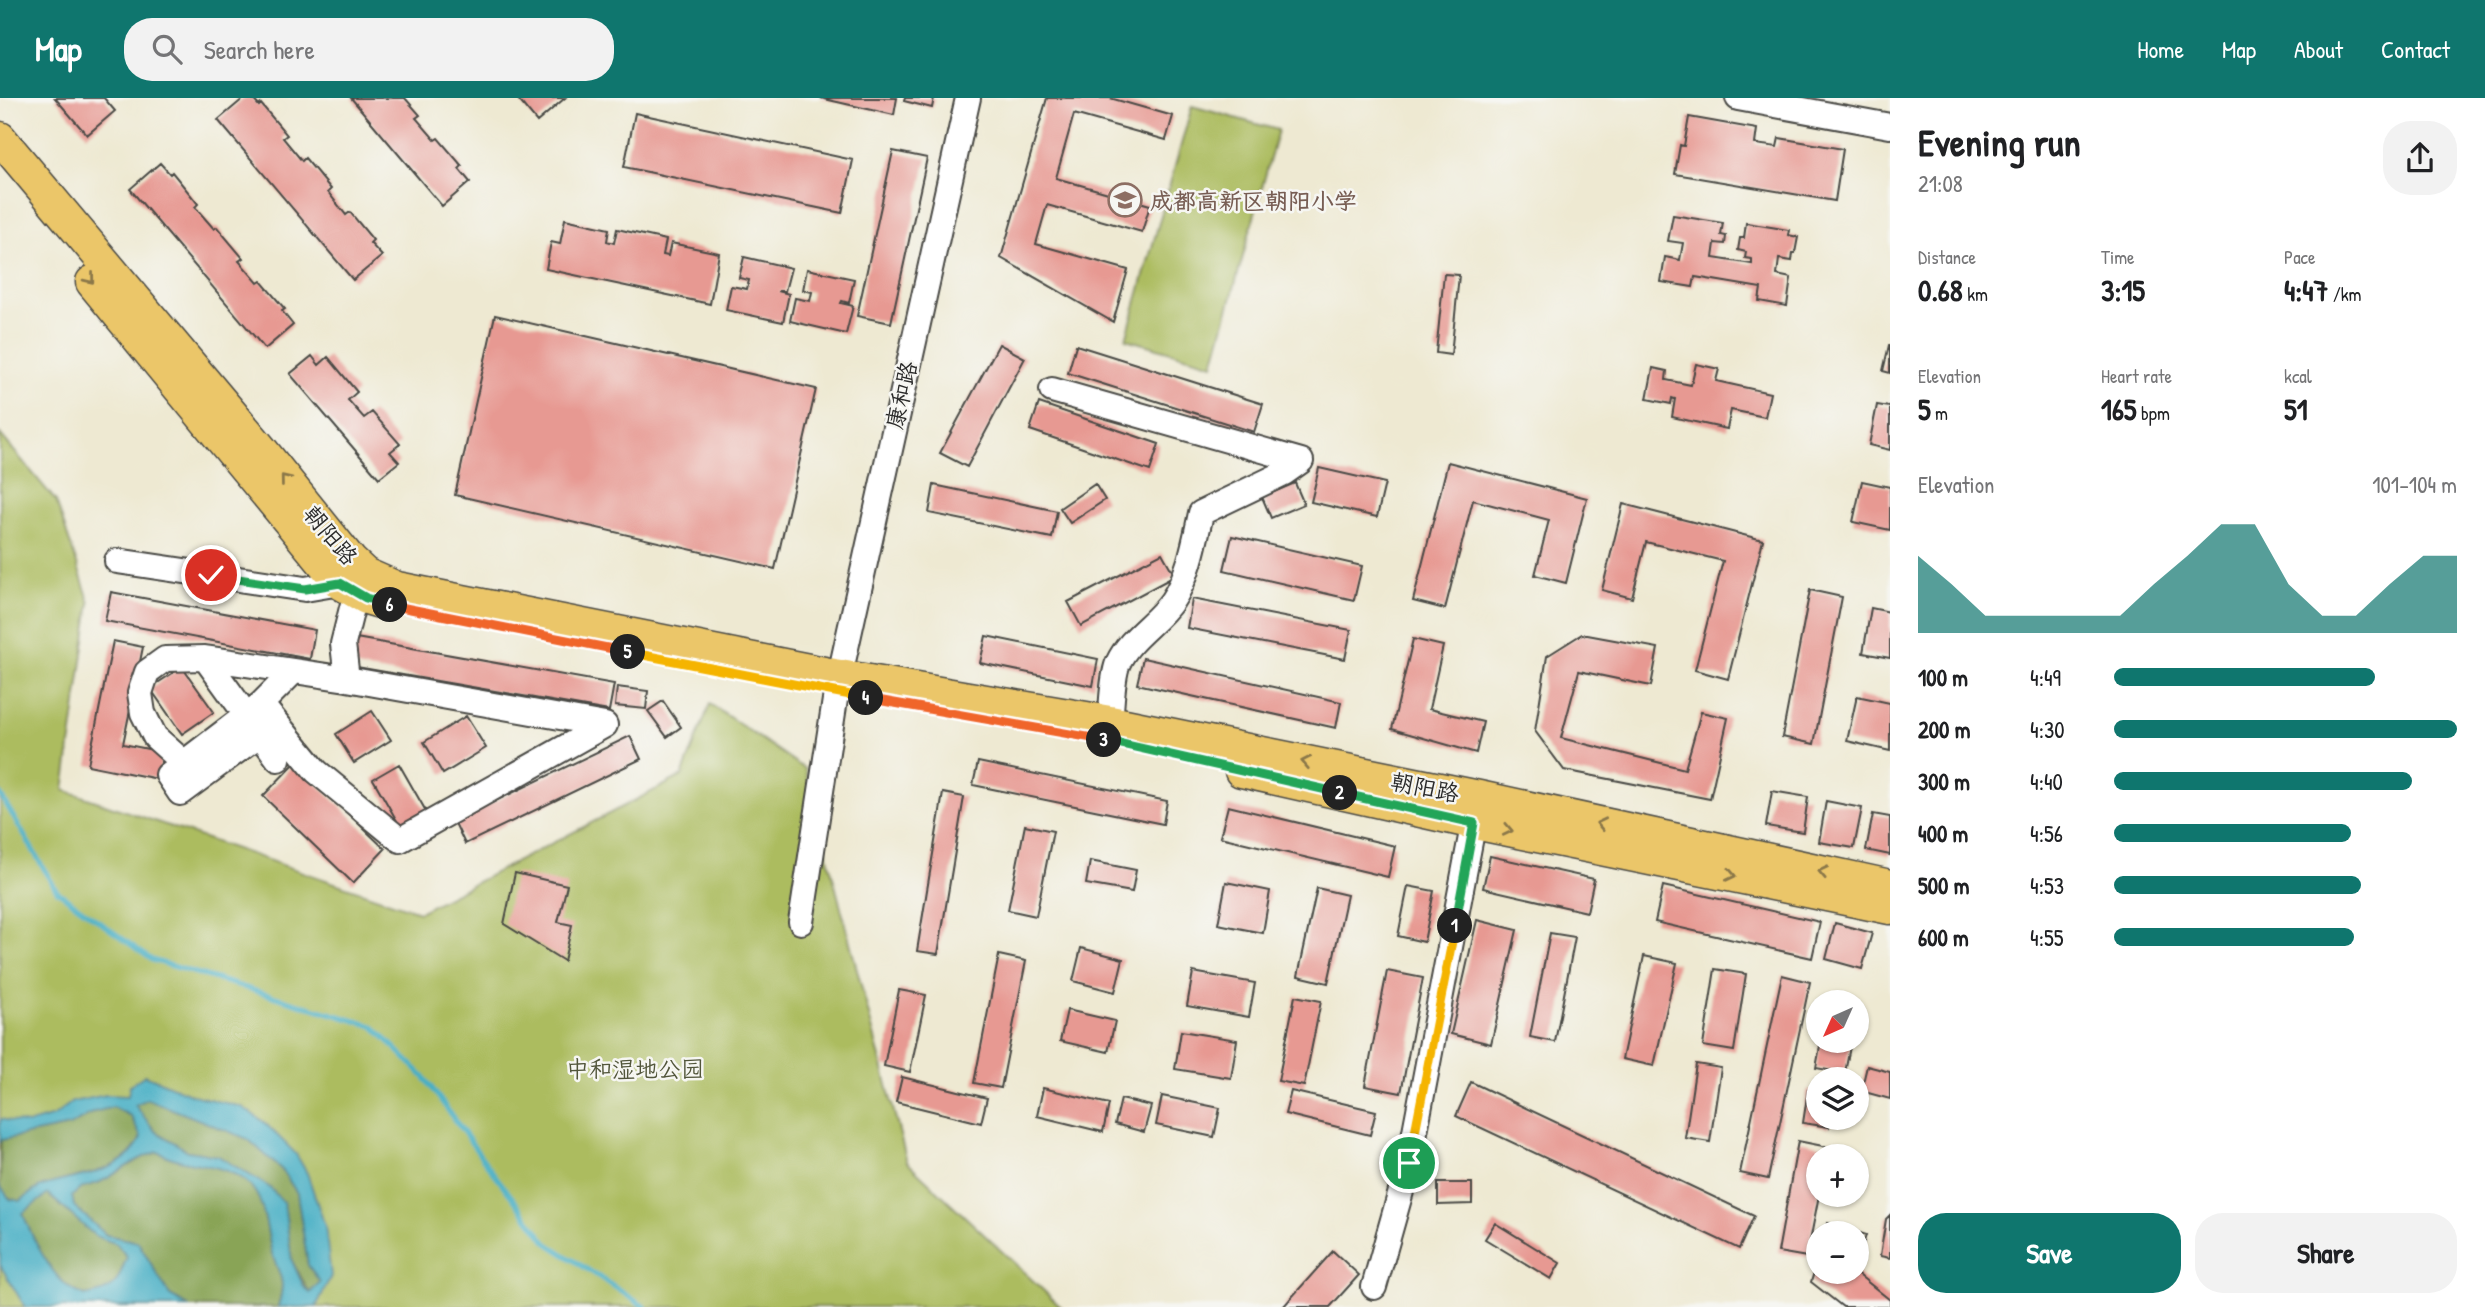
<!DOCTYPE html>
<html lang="en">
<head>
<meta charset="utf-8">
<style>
  :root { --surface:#fff; --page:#f2f2f2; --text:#202124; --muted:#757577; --accent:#0f766e }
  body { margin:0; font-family:"Patrick Hand","LXGW WenKai TC",sans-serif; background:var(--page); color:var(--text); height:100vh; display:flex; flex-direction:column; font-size:26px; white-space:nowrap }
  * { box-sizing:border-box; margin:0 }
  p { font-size:23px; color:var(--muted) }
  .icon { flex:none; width:38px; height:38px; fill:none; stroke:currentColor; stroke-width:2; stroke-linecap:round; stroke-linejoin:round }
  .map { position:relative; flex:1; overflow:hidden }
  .drawer { display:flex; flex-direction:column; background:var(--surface); width:595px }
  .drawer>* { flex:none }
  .needle { width:46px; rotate:225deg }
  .tools { position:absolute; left:1806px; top:892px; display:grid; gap:14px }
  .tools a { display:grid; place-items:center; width:63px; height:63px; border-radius:50%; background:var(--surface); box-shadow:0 2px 5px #0004; font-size:35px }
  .pin { position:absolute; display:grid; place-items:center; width:60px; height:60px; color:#fff; margin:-30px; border:4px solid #fff; border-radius:50%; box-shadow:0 2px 7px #0007 }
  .km { position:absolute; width:35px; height:35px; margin:-18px; border-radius:50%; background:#222; color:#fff; font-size:19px; line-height:35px; text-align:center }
  .round { display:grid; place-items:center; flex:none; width:74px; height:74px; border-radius:28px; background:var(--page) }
  .overview { display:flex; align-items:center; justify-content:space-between; height:119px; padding:0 28px }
  h1 { font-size:38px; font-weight:700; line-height:52px }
  .stats { display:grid; grid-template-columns:repeat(3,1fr); gap:10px; height:119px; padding:7px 28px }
  .stats div { display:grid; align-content:center }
  .stats b { font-size:30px; font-weight:700 }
  .stats small { font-size:19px; font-weight:400 }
  .stats p { font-size:19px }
  .chart { height:196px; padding:14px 28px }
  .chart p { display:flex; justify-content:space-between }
  .chart svg { width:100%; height:126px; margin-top:7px; fill:var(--accent); opacity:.7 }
  .button { display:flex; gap:14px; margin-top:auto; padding:14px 28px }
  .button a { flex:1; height:80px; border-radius:28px; background:var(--accent); color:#fff; font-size:28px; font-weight:700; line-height:80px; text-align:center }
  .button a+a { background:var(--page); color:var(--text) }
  ul { padding:0 28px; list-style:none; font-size:23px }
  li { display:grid; grid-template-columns:112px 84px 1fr; align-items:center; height:52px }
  li i { height:18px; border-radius:9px; background:var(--accent) }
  header { display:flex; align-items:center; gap:42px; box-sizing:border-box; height:98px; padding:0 35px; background:var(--accent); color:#fff }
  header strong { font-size:33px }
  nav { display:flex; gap:38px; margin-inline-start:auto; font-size:24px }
  .search { width:490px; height:63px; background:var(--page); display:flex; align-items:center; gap:18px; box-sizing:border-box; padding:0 24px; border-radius:28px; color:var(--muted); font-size:26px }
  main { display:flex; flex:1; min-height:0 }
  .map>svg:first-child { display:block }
  .green { fill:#acbc5f; stroke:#6c7445; stroke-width:2 }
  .forest { fill:#89a456; stroke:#5a6840; stroke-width:2 }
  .water { fill:#47afc5; stroke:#396d78; stroke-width:2; fill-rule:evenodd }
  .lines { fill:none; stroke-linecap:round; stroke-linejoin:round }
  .stream { stroke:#47afc5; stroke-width:5 }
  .building { fill:#e79992 }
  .minor-casing { stroke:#484844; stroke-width:28 }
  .major-casing { stroke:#484844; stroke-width:35 }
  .minor { stroke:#fff; stroke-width:24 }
  .major { stroke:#ebc669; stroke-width:32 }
  .oneway { stroke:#8b784a }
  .split-1-casing { stroke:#fff; stroke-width:14 }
  .split-2-casing { stroke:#fff; stroke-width:14 }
  .split-3-casing { stroke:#fff; stroke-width:14 }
  .split-4-casing { stroke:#fff; stroke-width:14 }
  .split-5-casing { stroke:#fff; stroke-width:14 }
  .split-6-casing { stroke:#fff; stroke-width:14 }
  .split-7-casing { stroke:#fff; stroke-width:14 }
  .split-1 { stroke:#f5b400; stroke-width:9 }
  .split-2 { stroke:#22a559; stroke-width:9 }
  .split-3 { stroke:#22a559; stroke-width:9 }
  .split-4 { stroke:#f0652b; stroke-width:9 }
  .split-5 { stroke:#f5b400; stroke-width:9 }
  .split-6 { stroke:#f0652b; stroke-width:9 }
  .split-7 { stroke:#22a559; stroke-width:9 }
  .labels { text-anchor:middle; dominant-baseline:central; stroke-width:5; stroke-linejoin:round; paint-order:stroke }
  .education-label { font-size:23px; font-weight:bold; fill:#785e54; stroke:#f6f6f2; text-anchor:start }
  .street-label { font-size:23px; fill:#2b2b2b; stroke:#f6f6f2 }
  .park-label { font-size:23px; fill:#52563b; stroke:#f6f6f2 }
</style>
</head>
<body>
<header>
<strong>Map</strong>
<div class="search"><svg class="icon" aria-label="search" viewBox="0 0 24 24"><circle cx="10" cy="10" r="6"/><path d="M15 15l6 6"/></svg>Search here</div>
<nav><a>Home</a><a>Map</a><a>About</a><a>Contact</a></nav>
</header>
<main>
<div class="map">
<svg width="1890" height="1209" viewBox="0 0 1890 1209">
  <rect width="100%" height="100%" fill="#f6f6f2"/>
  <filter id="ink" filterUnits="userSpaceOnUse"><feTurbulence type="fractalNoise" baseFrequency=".0143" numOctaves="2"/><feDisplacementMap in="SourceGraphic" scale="14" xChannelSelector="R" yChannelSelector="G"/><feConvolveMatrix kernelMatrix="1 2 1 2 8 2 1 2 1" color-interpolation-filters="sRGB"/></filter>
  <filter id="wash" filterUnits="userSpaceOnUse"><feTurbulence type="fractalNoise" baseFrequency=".00686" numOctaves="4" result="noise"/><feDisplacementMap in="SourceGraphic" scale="28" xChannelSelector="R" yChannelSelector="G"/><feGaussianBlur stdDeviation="1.57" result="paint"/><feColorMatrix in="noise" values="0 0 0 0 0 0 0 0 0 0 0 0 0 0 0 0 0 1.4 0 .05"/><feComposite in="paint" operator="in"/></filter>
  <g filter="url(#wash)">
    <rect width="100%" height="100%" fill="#eee9d2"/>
    <path class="green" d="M1192,8L1278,32L1213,266L1126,241Z
      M0,336L56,403L90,505L64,692L419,814L682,678L710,606L805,671L907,1064L1061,1209H0Z"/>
    <path class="forest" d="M147,1001L248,1041L282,1072L297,1095L308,1167L320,1184L310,1195L292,1163L284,1105L269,1089L218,1058L188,1053L155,1033L134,1007Z
      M113,1009L131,1018L141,1039C126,1076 76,1076 43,1088C35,1091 27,1098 20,1103C10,1101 4,1098 0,1088L1,1042L69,1028L94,1014Z
      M158,1054C174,1062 187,1064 205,1067C263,1078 261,1102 271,1151C273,1163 282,1176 282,1187C282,1194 280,1202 278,1209H190L170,1198L138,1144L106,1137L74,1108L72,1098C85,1085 88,1090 102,1083C121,1074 137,1059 158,1054Z
      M47,1096L95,1137L117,1146L127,1159C115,1187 117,1193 86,1198C79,1195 71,1192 66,1187C49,1173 30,1136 23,1115Z"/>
    <path class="water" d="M145,977L193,997L242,1009L264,1024L296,1056L307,1075L325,1128L331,1178L316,1209H278C280,1202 282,1194 282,1187C282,1176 273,1163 271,1151C261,1102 262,1078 205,1067C187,1064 174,1062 158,1054C137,1059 121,1073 102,1083C88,1090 85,1085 72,1098L74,1108L106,1137L138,1144L170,1198L190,1209H25L0,1167V1088L10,1101L20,1103C27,1098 35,1091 43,1088C76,1077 127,1076 141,1039L131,1018L113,1009L94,1014L69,1028L1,1042L0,1045V1021L27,1026L54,1018L72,1004L106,997L128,998L130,987ZM147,1001L248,1041L282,1072L297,1095L308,1167L320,1184L310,1195L304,1189L292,1163L284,1105L269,1089L218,1058L188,1053L155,1033L135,1007ZM48,1096L95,1138L117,1146L127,1159C116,1187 116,1193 85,1198C79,1195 71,1192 66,1187C49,1173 30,1136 23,1115Z"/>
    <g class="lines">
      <path class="stream" d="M0,696L57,793L152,862L373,928L424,979L485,1064L547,1145L645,1209"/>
    </g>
    <g id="blocks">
      <path class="building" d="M55,0H104L115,13L87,37Z
        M244,0H252L259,8L261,6L287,37L283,40L302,63L305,60L331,91L328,94L346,117L350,114L373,142L370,145L382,158L353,182L218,22Z
        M351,0H405L420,17L416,20L435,42L438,40L462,68L459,71L470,84L442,108Z
        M517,0H565L537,24Z
        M820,0H897L894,17Z
        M905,0H934L932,10L904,3Z
        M1047,0H1110L1173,18L1166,42L1074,16L1056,80L1150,107L1142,134L1047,107L1036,146L1128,172L1113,224L1001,160Z
        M635,15L853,62L842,115L624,69Z
        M1689,19L1757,31L1755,46L1777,49L1779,40L1843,51L1835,103L1675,76L1680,47L1684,48Z
        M893,53L927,60L891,225L857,218Z
        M160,65L170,76L172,74L198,106L195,109L214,131L217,129L243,160L239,163L258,185L261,183L285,211L282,213L293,227L265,251L130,91Z
        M1673,117L1723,125L1721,137L1726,138L1725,146L1715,145L1713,160L1752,166V161L1745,160L1746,154L1738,152L1740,140H1744L1746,125L1789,132L1788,137L1798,139L1795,155H1793L1792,163L1779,161L1777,177L1791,180L1787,208L1759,203L1761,190L1695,179L1693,189L1661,184L1665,159L1680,162L1683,145L1668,143Z
        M565,121L609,131L607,143L614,145L617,131L666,142L663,157L668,158L671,145L719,155L710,206L546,171L551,144L560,146Z
        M744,159L791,170L785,193H778L789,196L783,224L726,212L731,188L747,191L749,182L739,180Z
        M807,171L854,181L849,205L842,203L841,205L853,208L846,236L790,223L795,200L810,203L812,194L803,192Z
        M1444,176L1459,177L1451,257L1436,255Z
        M495,217L816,291L775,471L455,397Z
        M999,246L1025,260L967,369L940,355Z
        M1076,247L1263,306L1254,334L1068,275Z
        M1889,247H1890V275L1883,273Z
        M312,258L319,267L328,259L357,294L348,302L364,320L372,314L400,346L390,354L399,364L379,380L290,276Z
        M1696,266L1719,271L1716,283L1770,295L1765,319L1731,312L1727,331L1672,319L1675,301L1672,300L1671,306L1647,301L1653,270L1667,273L1666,282L1691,287Z
        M1039,305L1159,346L1150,373L1030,332Z
        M1877,307L1890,309V352L1869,347Z
        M1448,364L1587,400L1566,485L1535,477L1549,422L1473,402L1445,511L1413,503Z
        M1319,370L1385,385L1377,419L1311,404Z
        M1862,383L1890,389V432L1853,424Z
        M1295,385L1304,406L1271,420L1262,399Z
        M1095,386L1105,402L1070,425L1060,410Z
        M934,387L1057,413L1052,440L929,415Z
        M1623,406L1763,442L1728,581L1695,572L1723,463L1646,444L1632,500L1602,492Z
        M1232,438L1362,468L1354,502L1224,472Z
        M1162,455L1175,478L1081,528L1068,504Z
        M1810,492L1842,499L1814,646L1782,639Z
        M111,494L315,532L310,561L105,523Z
        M1192,501L1351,532L1345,561L1187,530Z
        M1871,510L1890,514V560L1863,555Z
        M1582,536L1658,550L1651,588L1579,573L1561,640L1685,671L1701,614L1728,620L1710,701L1564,672L1535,633L1547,558Z
        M986,538L1098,561L1093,588L980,565Z
        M356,540L614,586L609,613L351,568Z
        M1413,541L1443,548L1429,611L1483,624L1476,655L1392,631Z
        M113,543L143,549L123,646L163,654L158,681L88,667Z
        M1143,560L1341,604L1336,630L1137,586Z
        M182,569L214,614L182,636L150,590Z
        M617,589L648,593L646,611L615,608Z
        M1857,598L1890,605V653L1847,643Z
        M663,603L681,629L667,639L648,613Z
        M372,613L391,642L354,665L336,636Z
        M466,618L486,650L443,676L424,644Z
        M630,638L641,661L465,746L454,723Z
        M978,664L1167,703L1163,726L973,687Z
        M295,665L385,751L353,785L263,698Z
        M399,666L427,715L401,730L373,681Z
        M1772,693L1808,699L1803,734L1766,728Z
        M943,695L964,699L938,856L917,853Z
        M1826,703L1862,710L1854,750L1819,744Z
        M1228,708L1395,748L1388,779L1220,739Z
        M1873,716L1890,719V757L1866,752Z
        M1025,727L1053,733L1036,818L1008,812Z
        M1490,758L1594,781L1587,814L1483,790Z
        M1090,763L1136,772L1132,794L1086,786Z
        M515,775L567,787L558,824L572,827L564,863L504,826Z
        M1226,784L1270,793L1263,835L1218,826Z
        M1408,788L1434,793L1424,844L1398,838Z
        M1663,788L1820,824L1812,860L1655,824Z
        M1317,790L1347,797L1328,885L1298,878Z
        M1477,822L1517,832L1491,946L1451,936Z
        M1835,825L1872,835L1862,871L1826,861Z
        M1550,835L1575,839L1555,944L1530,939Z
        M1081,850L1123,861L1115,894L1073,883Z
        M999,857L1026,863L1001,990L974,985Z
        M1644,858L1677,865L1654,968L1622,961Z
        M1715,871L1746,876L1734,953L1703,948Z
        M1387,873L1423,880L1401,995L1365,988Z
        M1193,874L1255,885L1249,919L1187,908Z
        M1782,877L1810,884L1768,1081L1740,1075Z
        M899,892L926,897L910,974L884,968Z
        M1295,898L1321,903L1304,988L1278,983Z
        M1067,912L1115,923L1108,954L1060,943Z
        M1181,933L1237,942L1231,980L1175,971Z
        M1821,943H1851L1845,975L1816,970Z
        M1696,966L1721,970L1710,1044L1685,1040Z
        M1867,968L1890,974V1001L1861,993Z
        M902,979L987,1000L981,1025L896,1004Z
        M1471,984L1754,1118L1739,1151L1456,1018Z
        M1043,990L1109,1006L1103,1034L1037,1018Z
        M1808,992L1818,993V1020H1830L1829,1029L1803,1025Z
        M1291,993L1376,1013L1370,1037L1285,1016Z
        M1162,998L1220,1010L1214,1039L1156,1027Z
        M1121,1001L1151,1008L1144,1034L1115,1026Z
        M1798,1043L1828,1049L1826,1059H1818L1819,1097L1807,1159L1778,1154Z
        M1438,1085H1472V1106L1438,1107Z
        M1890,1117V1160L1880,1158L1886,1121Z
        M1495,1125L1560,1165L1551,1181L1485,1141Z
        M1828,1125L1866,1137L1857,1167V1136H1825Z
        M1333,1153L1359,1177L1330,1209H1283Z
        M1818,1162V1174H1855L1890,1202V1209H1843L1811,1184Z"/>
    </g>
  </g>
  <g filter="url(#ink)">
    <use href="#blocks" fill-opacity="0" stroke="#484844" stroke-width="2"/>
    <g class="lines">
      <defs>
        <path id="minor" d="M1738,0L1890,28
          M1052,292L1301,363L1284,375L1201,415C1195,443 1189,478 1172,503C1157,525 1130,539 1118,565C1112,579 1112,608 1110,624
          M117,463L305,491L340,485
          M205,560L278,661
          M347,581L294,573L261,606L316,673L400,742L605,627L347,581L343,546L356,494
          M260,636L180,695L168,677L261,606
          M184,665L155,639L143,615L140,595L147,574L165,561L205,560L294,573
          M801,824L836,595L968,0
          M1374,1189L1409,1065L1477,707"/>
        <path id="major" d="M0,40L261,351L351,463L365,476L397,490L834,577L1110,624L1479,699L1890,788
          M92,184L340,485L366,500L383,505
          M1241,673L1474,725L1890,810"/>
      </defs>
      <use href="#minor" class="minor-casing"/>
      <use href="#major" class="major-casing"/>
      <use href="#minor" class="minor"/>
      <use href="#major" class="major"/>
    </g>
    <defs><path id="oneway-chevron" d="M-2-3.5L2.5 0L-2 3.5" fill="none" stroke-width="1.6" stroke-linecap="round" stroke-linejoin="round" transform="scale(1.75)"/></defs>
    <g class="oneway">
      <use href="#oneway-chevron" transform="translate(90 181) rotate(51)"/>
      <use href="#oneway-chevron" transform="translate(285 381) rotate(-129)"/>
      <use href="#oneway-chevron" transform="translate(1306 664) rotate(-169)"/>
      <use href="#oneway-chevron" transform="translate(1601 726) rotate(-168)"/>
      <use href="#oneway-chevron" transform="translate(1508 732) rotate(12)"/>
      <use href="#oneway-chevron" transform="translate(1823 774) rotate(-168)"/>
      <use href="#oneway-chevron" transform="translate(1731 777) rotate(12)"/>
    </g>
  </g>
  <g class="lines" filter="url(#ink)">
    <defs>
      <path id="split-1" d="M1409,1065L1455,828"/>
      <path id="split-2" d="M1340,695L1474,725L1455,828"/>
      <path id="split-3" d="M1104,642L1340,695"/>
      <path id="split-4" d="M866,600L1104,642"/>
      <path id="split-5" d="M628,554L866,600"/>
      <path id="split-6" d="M390,507L628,554"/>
      <path id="split-7" d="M211,477L305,491L340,485L366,500L390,507"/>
    </defs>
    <use href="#split-1" class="split-1-casing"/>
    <use href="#split-2" class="split-2-casing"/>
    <use href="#split-3" class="split-3-casing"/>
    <use href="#split-4" class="split-4-casing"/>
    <use href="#split-5" class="split-5-casing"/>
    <use href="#split-6" class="split-6-casing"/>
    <use href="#split-7" class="split-7-casing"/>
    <use href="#split-1" class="split-1"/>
    <use href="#split-2" class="split-2"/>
    <use href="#split-3" class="split-3"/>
    <use href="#split-4" class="split-4"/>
    <use href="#split-5" class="split-5"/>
    <use href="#split-6" class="split-6"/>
    <use href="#split-7" class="split-7"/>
  </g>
  <defs>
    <symbol id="school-ring" viewBox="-11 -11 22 22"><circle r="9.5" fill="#f6f6f2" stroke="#8d6e63" stroke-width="1.5"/><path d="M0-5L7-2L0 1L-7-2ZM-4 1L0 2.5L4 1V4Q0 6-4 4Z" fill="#8d6e63"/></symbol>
  </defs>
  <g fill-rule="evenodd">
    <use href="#school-ring" x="1106" y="83" width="38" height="38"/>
  </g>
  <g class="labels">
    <g class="education-label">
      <text x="1150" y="102">成都高新区朝阳小学</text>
    </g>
    <g class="street-label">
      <text transform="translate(901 297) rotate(-77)">康和路</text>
      <text transform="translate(331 437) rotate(50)">朝阳路</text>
      <text transform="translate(1425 689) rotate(11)">朝阳路</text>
    </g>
    <g class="park-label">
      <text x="635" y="970">中和湿地公园</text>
    </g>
  </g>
</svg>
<div class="tools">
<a><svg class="needle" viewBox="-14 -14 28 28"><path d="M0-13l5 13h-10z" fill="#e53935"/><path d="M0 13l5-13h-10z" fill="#757577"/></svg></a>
<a><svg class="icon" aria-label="layers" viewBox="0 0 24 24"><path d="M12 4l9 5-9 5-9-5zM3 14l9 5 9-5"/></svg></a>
<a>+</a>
<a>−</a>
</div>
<div class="pin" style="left:1409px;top:1065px;background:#1e9e55"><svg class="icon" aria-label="arrive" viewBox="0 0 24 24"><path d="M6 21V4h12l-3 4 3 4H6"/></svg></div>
<div class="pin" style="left:211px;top:477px;background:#d93025"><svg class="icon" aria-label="check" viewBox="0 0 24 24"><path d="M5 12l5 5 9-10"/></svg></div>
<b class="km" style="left:1455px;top:828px">1</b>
<b class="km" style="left:1340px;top:695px">2</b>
<b class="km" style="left:1104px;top:642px">3</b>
<b class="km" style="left:866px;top:600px">4</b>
<b class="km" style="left:628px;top:554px">5</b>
<b class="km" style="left:390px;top:507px">6</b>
</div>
<section class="drawer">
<div class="overview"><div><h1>Evening run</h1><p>21:08</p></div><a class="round"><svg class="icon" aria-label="share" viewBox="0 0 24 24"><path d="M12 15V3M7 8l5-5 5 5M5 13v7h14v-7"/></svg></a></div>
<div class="stats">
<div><p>Distance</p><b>0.68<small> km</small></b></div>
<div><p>Time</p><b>3:15</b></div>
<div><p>Pace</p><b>4:47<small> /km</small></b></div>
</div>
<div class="stats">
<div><p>Elevation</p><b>5<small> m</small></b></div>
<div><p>Heart rate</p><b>165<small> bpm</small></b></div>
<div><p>kcal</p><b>51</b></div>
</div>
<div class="chart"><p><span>Elevation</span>101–104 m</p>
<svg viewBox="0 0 160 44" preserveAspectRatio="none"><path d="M0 44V17L10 27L20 38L30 38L40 38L50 38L60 38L70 27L80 17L90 6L100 6L110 27L120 38L130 38L140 27L150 17L160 17V44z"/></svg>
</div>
<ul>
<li><b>100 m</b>4:49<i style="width:76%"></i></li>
<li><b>200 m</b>4:30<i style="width:100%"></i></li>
<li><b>300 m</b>4:40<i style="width:87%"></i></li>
<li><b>400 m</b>4:56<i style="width:69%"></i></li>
<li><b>500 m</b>4:53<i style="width:72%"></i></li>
<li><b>600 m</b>4:55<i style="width:70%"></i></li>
</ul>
<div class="button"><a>Save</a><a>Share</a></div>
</section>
</main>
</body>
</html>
